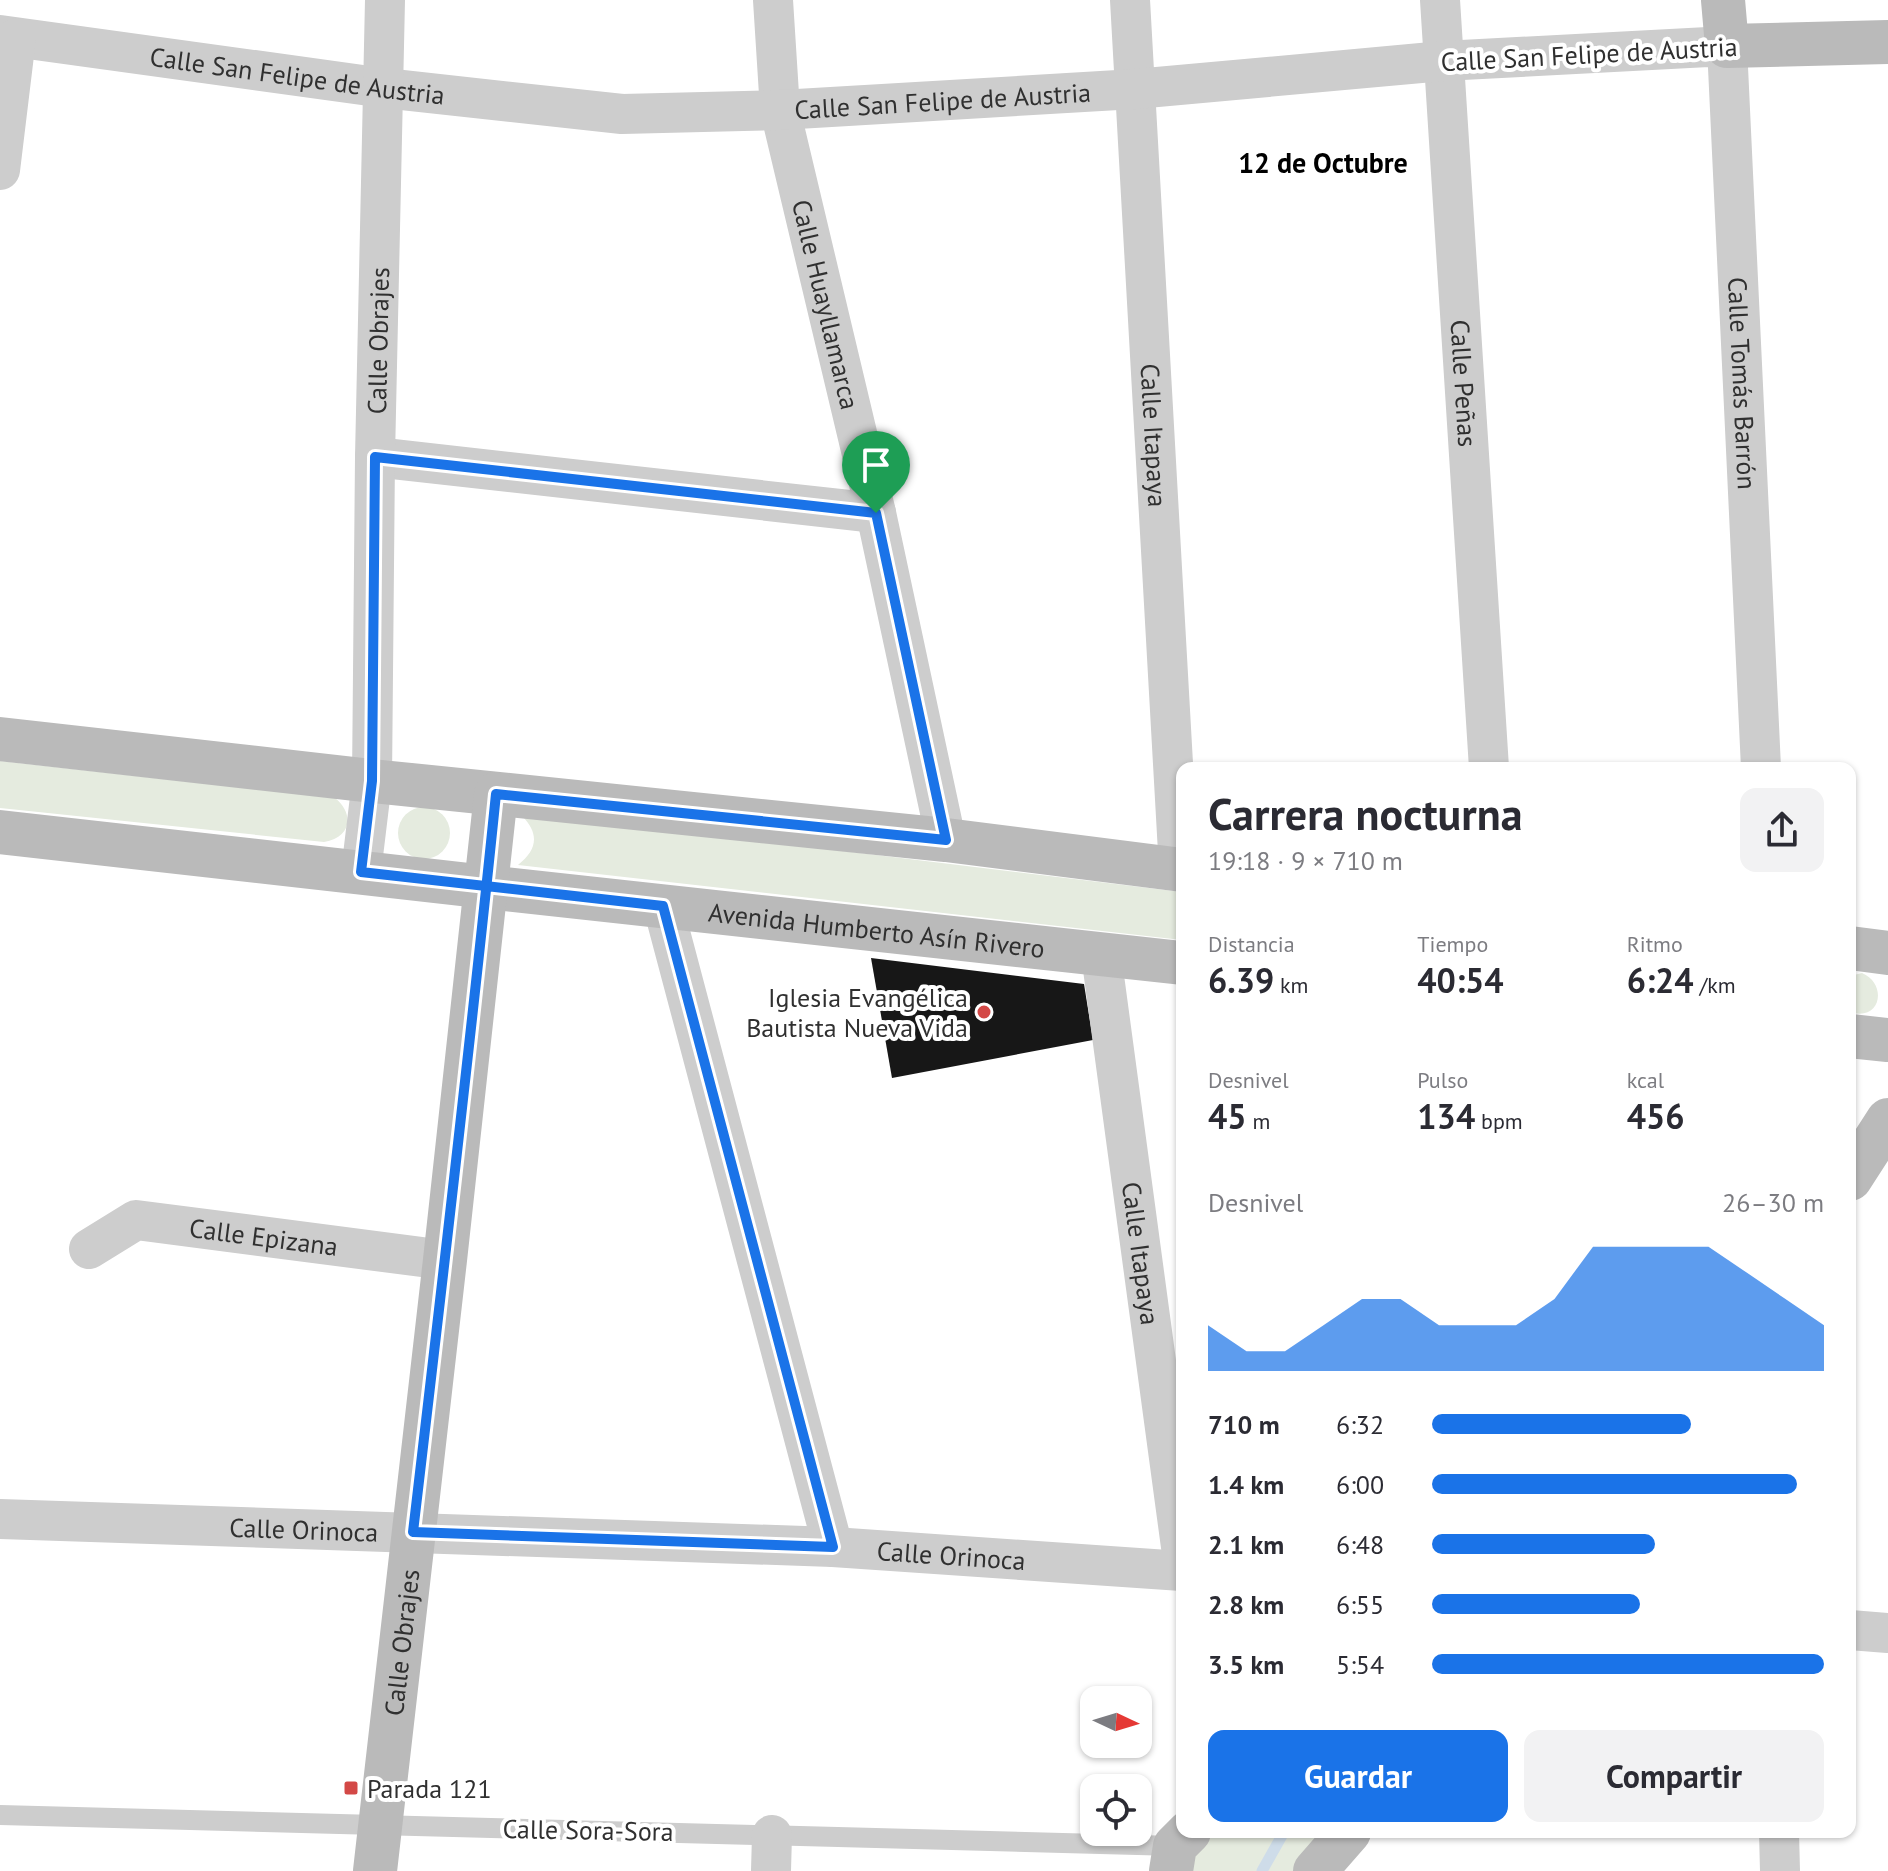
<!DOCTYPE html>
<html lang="es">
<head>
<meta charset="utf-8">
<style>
  :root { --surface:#fff; --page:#f2f2f3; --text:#2b2b33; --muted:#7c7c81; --accent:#1a73e8 }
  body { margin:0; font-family:"PT Sans",sans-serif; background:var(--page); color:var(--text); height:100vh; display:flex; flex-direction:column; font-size:30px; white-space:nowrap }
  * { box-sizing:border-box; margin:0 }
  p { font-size:26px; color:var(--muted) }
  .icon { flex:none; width:44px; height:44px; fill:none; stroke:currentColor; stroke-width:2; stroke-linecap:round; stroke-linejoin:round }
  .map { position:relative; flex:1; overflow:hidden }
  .details { position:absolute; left:1176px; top:762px; width:680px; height:1076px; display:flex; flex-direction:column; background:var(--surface); border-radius:16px; box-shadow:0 2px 6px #0004 }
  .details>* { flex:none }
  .needle { width:52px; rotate:94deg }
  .fabs { position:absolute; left:1080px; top:1686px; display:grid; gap:16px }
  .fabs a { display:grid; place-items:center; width:72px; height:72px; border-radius:16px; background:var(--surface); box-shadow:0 2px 6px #0004; font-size:40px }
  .pin { position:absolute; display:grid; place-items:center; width:68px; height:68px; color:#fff; margin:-82px -34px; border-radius:50% 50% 50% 0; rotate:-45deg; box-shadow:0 0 8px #0007 }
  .pin .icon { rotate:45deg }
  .round { display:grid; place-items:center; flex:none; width:84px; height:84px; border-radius:16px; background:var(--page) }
  .head { display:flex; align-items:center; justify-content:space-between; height:136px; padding:0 32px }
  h1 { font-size:44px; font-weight:800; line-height:60px }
  .figures { display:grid; grid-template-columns:repeat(3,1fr); gap:12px; height:136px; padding:8px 32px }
  .figures div { display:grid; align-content:center }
  .figures b { font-size:34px; font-weight:800 }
  .figures small { font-size:22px; font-weight:400 }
  .figures p { font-size:22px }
  .chart { height:224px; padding:16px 32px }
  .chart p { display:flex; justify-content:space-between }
  .chart svg { width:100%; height:144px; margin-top:8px; fill:var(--accent); opacity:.7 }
  .action { display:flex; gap:16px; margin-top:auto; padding:16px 32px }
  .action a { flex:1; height:92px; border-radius:16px; background:var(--accent); color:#fff; font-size:32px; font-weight:800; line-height:92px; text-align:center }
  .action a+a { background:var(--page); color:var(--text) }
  ul { padding:0 32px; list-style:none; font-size:26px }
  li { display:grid; grid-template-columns:128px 96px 1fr; align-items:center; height:60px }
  li i { height:20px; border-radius:10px; background:var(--accent) }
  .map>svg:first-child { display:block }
  .green { fill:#e5ebdf }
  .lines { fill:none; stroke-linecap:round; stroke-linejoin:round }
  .stream { stroke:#cedce9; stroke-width:11 }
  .building { fill:#171717 }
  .lane { stroke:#cdcdcd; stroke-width:20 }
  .street { stroke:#cdcdcd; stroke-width:40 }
  .secondary { stroke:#bababa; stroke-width:44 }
  .route-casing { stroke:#fff; stroke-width:16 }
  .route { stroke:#1a73e8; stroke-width:10 }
  .poi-dot { fill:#d34846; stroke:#fff; stroke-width:3 }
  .labels { text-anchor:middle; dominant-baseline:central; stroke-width:8; stroke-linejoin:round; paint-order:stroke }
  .street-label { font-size:26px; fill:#303030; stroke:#fff }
  .poi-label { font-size:26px; fill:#303030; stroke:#fff; text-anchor:end }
  .neighbourhood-label { font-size:28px; font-weight:bold; fill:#000; stroke:#fff }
</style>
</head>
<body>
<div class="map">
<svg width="1888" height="1871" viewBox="0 0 1888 1871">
  <rect width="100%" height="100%" fill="#fff"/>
  <path class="green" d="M0,761L335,798C355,814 351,838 324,842L0,808Z
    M398 833a26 26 0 1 1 52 0a26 26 0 1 1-52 0Z
    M522,816L802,846L1182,892V940L518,865C537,850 540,834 522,816Z
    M1862,973C1888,984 1881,1022 1850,1012V976Z
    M1208,1832H1336L1300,1871H1184Z"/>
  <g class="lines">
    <path class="stream" d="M1262,1871L1284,1832"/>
  </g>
  <path class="building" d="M871,958L1084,984L1093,1040L892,1078Z"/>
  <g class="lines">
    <path class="lane" d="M0,1815L1175,1846"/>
    <g class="street">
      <path id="s1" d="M773,0L780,110L876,513L946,840"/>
      <path id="s2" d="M1130,0L1179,870"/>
      <path id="s3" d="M1440,0L1489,768"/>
      <path id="s4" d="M0,35L384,88L622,114L780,110L1135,89L1443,61L1727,46L1761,768"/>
      <path d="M0,170L16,38"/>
      <path d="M375,457L876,513"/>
      <path id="s5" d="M361,872L372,781L375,457L385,0"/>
      <path d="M663,906L833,1547"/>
      <path id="s6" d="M1101,954L1182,1554"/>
      <path id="s7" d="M89,1249L136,1220L445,1260"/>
      <path id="s8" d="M0,1519L833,1547L1182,1571"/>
      <path d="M1850,1630L1888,1633"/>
      <path d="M1779,1832L1780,1871"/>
      <path d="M771,1871L772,1835"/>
    </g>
    <g class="secondary">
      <path d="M1723,0L1727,46L1888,42"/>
      <path d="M0,739L372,781L946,840L1182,870"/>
      <path id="s9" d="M0,832L487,887L1182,963"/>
      <path d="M1850,948L1888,953"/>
      <path d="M1850,1036L1888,1040"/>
      <path d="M1850,1179L1888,1120"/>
      <path id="s10" d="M375,1871L445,1260L496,794"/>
      <path d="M1171,1871L1175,1846L1189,1832"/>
      <path d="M1315,1871L1349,1832"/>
    </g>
  </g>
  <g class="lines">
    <defs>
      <path id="route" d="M876,513L946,840L496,794C471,1040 442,1286 413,1532L833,1547L663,906L361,872L372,781L375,457L876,513"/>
    </defs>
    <use href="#route" class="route-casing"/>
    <use href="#route" class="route"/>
  </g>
  <g class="poi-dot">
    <circle cx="984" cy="1012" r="8"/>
    <rect x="343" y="1780" width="16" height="16" rx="4"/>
  </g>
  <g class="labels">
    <g class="street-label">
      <text transform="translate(1589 54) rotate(-3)">Calle San Felipe de Austria</text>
      <text stroke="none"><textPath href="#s4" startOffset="300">Calle San Felipe de Austria</textPath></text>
      <text stroke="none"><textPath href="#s4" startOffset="948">Calle San Felipe de Austria</textPath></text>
      <text stroke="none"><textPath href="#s1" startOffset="310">Calle Huayllamarca</textPath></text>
      <text stroke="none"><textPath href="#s5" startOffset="532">Calle Obrajes</textPath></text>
      <text stroke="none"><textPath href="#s3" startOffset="384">Calle Peñas</textPath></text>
      <text stroke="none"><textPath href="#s4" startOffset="2072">Calle Tomás Barrón</textPath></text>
      <text stroke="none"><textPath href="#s2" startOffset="436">Calle Itapaya</textPath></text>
      <text stroke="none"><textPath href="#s9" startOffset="882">Avenida Humberto Asín Rivero</textPath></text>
      <text stroke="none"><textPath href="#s7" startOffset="184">Calle Epizana</textPath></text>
      <text stroke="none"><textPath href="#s6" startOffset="302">Calle Itapaya</textPath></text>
      <text stroke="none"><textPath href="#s8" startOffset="304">Calle Orinoca</textPath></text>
      <text stroke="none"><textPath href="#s8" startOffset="952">Calle Orinoca</textPath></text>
      <text stroke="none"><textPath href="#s10" startOffset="230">Calle Obrajes</textPath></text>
      <text transform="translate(588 1830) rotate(1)">Calle Sora-Sora</text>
    </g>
    <g class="poi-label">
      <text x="968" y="997">Iglesia Evangélica<tspan x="968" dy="30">Bautista Nueva Vida</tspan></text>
      <text x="367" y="1788" text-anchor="start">Parada 121</text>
    </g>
    <g class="neighbourhood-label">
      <text x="1323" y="162">12 de Octubre</text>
    </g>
  </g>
</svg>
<div class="fabs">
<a><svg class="needle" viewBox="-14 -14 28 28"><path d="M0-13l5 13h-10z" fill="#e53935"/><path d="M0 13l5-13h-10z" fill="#7c7c81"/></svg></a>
<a><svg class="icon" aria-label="locate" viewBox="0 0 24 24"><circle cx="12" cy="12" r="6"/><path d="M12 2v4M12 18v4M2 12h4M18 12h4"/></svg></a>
</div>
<div class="pin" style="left:876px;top:513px;background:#1e9e55"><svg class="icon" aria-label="arrive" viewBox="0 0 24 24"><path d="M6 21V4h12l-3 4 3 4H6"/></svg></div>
<section class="details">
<div class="head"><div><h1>Carrera nocturna</h1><p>19:18 · 9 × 710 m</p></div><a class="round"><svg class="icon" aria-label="share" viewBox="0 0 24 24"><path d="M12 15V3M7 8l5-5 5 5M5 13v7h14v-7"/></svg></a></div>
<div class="figures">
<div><p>Distancia</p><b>6.39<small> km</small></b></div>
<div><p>Tiempo</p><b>40:54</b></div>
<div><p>Ritmo</p><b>6:24<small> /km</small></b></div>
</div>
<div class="figures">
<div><p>Desnivel</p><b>45<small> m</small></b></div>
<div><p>Pulso</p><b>134<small> bpm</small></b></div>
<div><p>kcal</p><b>456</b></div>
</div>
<div class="chart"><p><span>Desnivel</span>26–30 m</p>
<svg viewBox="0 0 160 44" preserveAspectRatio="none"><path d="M0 44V30L10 38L20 38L30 30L40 22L50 22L60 30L70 30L80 30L90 22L100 6L110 6L120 6L130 6L140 14L150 22L160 30V44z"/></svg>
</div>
<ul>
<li><b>710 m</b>6:32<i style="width:66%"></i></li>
<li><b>1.4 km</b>6:00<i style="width:93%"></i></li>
<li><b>2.1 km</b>6:48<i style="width:57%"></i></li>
<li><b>2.8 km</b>6:55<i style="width:53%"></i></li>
<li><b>3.5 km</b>5:54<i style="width:100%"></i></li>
</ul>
<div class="action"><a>Guardar</a><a>Compartir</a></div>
</section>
</div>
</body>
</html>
